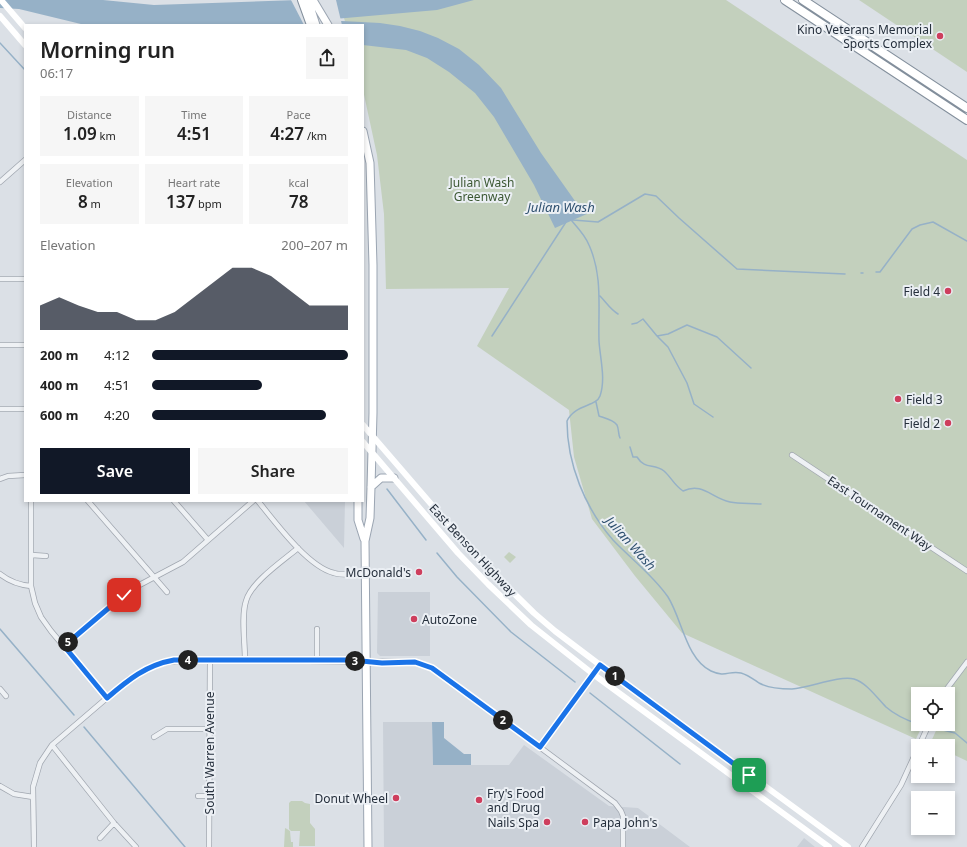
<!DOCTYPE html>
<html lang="en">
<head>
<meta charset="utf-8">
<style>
  :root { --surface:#fff; --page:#f6f6f6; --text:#222; --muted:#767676; --accent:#111827 }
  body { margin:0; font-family:"Noto Sans",sans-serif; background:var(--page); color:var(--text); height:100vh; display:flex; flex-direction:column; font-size:15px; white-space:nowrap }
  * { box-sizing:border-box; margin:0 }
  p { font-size:13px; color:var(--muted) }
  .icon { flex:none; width:22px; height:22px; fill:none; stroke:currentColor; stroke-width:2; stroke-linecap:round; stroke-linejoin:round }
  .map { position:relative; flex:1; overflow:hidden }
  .panel { position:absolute; left:24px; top:24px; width:340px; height:478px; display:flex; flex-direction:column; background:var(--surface); border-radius:0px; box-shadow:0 2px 6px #0003 }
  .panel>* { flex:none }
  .controls { position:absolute; left:911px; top:687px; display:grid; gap:8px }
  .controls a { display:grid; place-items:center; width:44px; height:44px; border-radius:0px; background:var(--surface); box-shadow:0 2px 6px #0003; font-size:20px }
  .pin { position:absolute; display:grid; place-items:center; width:34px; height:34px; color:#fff; margin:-17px; border-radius:8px; box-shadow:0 2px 6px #0006 }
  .km { position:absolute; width:20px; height:20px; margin:-10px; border-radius:50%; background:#222; color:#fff; font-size:11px; line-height:20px; text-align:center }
  .round { display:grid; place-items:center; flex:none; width:42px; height:42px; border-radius:0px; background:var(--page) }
  .summary { display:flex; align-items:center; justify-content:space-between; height:68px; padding:0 16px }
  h1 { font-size:22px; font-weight:600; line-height:30px }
  .stats { display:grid; grid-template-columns:repeat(3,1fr); gap:6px; height:68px; padding:4px 16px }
  .stats div { display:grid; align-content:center; border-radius:0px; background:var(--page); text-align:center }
  .stats b { font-size:17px; font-weight:600 }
  .stats small { font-size:11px; font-weight:400 }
  .stats p { font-size:11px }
  .chart { height:112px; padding:8px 16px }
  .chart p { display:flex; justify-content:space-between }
  .chart svg { width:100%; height:72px; margin-top:4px; fill:var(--accent); opacity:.7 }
  .cta { display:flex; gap:8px; margin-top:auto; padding:8px 16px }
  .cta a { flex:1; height:46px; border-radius:0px; background:var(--accent); color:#fff; font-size:16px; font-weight:600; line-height:46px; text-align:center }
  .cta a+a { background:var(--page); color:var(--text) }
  ul { padding:0 16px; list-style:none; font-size:13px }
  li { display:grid; grid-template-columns:64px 48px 1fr; align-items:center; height:30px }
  li i { height:10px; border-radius:5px; background:var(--accent) }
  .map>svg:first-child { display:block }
  .built { fill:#cad0d8 }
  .green { fill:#c3d0bd }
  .water { fill:#96b1c7 }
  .pier { fill:#dbe0e6 }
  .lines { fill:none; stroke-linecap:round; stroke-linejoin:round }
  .stream { stroke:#96b1c7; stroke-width:1.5 }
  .street-casing { stroke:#a1a7b0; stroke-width:6 }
  .primary-casing { stroke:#9ba5b2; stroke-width:9 }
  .highway-casing { stroke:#838f9c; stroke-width:10 }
  .street { stroke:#eef1f4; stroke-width:4.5 }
  .secondary { stroke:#fff; stroke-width:6 }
  .primary { stroke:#fff; stroke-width:7 }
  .highway { stroke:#fff; stroke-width:8 }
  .route-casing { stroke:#fff; stroke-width:8 }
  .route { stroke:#1a73e8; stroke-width:5 }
  .poi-dot { fill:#ce3e5d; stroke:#ebeff4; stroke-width:1.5 }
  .labels { text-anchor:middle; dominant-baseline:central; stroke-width:4; stroke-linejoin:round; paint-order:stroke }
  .poi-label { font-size:12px; fill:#252f3c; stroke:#ebeff4; text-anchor:end }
  .park-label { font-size:12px; fill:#3c5833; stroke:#ebeff4 }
  .street-label { font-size:12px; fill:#252f3c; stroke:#ebeff4 }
  .water-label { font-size:13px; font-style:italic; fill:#305170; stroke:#ebeff4 }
</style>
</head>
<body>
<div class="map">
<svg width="967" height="847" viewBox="0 0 967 847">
  <rect width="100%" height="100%" fill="#dbe0e6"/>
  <path class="built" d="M304,501H345L344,548Z
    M378,592H430V656H380L377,653Z
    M383,722H432L433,765H509L524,745L609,806L638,808L690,847H384Z
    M804,838L815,847H797Z"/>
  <path class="green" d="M339,0H726L967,160V761L948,752V746H935L930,744L939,724H948V694H918V724H923L916,739L682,633L635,576L592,519L574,457L569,410L477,346L509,288L386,289L384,214L377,155L363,90V25H346Z
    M859,0H967V72Z
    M509,552L516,557L510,563L504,557Z
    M291,801H302L305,803L310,804V823L315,829V846H299L300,831H291L289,829V803Z
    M285,828L287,829L290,831L291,842H293V847H284Z"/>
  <path class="water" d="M0,0H103L154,5L298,0H474L437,10L323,20L380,23L400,26L420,31L438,38L459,49L479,65L501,88L541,153L580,208L589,213L555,228L534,185L494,117L475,93L449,72L427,58L406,50L363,45V25H85L19,9L0,8Z
    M432,722H444V738L464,754H471V765H433Z"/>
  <path class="pier" d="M291,0H336L342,25H304Z"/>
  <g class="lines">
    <path class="stream" d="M0,43L25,70
      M571,220C578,228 585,235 589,245C603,276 598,308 599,341C600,358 606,379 600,396C596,407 575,404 567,421C567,464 585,508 613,540C631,559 653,575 668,597C682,619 686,659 711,671C726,678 729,670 741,673C748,675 753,679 759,683C768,688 781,689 792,689C809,688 839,675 854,679C867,683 877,698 886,707C895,715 906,720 918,724
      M573,220L598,222L645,194L656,196L679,218L737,269L845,274
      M876,272H880L912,229L920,225L933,222L967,241
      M861,273H863
      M600,296C606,302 610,309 618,314
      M632,324L637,323L643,319L657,336L668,334L687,325L717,337L751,368
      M492,336L566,222
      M657,336L668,347L687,383L694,404L713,417
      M596,402L599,416C605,418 614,420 617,425C619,429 618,434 620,438
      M630,447L633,457H637C645,470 654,463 664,471C671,477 674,485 683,491C703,482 711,498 730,502C740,504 751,503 761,504
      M387,489L426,540
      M437,553L457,577L511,632L575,682
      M0,629L74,715
      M590,693L680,764
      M919,724L955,733L967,743
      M84,727L185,847"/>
    <defs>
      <path id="street" d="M0,182L25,160
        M0,279H25
        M0,345H25
        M0,409H25
        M792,455L967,571
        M0,479L8,476L25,475
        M31,501V586L35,603L41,617L51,631L107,698
        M88,501L167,592
        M174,501L208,540
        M258,501C275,522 308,567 334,573C343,576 355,574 365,574
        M32,555L46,556
        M0,574C10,582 19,585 31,586
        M317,629V661
        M64,646L130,590L183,562L253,501
        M245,660C245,643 241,616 246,601C251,582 284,560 298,548
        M0,689L6,696
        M943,694L967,662
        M154,737L167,729H210
        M52,745L114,823L136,847
        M919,746L929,724
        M540,747L600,665
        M0,786L14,794L33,797
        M198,796H209
        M100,838L114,823
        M34,847L33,787L40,763L52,745L129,679C158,660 176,660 210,660L415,662L428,666L440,673L615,803L621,811L623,816V847
        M209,847L210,660
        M862,847L901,785L918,748"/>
      <path id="primary" d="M308,0L316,25
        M313,0L328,25
        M363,131L370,163L373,265V413L371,487L370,518L365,541L368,847
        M371,487L381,478H394
        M358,501V520L364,539"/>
      <path id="highway" d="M302,0L311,25
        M785,0L967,120
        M803,0L967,108"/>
    </defs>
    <use href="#street" class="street-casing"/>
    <use href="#primary" class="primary-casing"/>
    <use href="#highway" class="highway-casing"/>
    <use href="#street" class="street"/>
    <path class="secondary" d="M1,0L25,28
      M0,16L25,45
      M363,425L475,555L534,613L555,631L600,665L848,847
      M363,442L458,553L488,584L531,625L593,674L829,847"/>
    <use href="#primary" class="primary"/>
    <use href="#highway" class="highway"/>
  </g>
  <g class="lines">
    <defs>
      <path id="route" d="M124,595L64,646L107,698C128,680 146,665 174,660H351L382,663L415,662L432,668L540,747L600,665L749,775"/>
    </defs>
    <use href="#route" class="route-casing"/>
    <use href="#route" class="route"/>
  </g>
  <g class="poi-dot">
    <circle cx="940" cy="36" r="4"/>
    <circle cx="948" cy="291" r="4"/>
    <circle cx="898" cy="399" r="4"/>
    <circle cx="948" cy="423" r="4"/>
    <circle cx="419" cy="572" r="4"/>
    <circle cx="414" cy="619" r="4"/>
    <circle cx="396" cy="798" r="4"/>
    <circle cx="479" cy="800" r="4"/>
    <circle cx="547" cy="822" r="4"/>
    <circle cx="585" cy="822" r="4"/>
  </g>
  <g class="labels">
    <g class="poi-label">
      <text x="932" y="29">Kino Veterans Memorial<tspan x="932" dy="14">Sports Complex</tspan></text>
      <text x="940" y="291">Field 4</text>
      <text x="906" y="399" text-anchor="start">Field 3</text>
      <text x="940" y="423">Field 2</text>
      <text x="411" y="572">McDonald's</text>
      <text x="422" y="619" text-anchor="start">AutoZone</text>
      <text x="487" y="793" text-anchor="start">Fry's Food<tspan x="487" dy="14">and Drug</tspan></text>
      <text x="388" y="798">Donut Wheel</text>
      <text x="539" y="822">Nails Spa</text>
      <text x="593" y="822" text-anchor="start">Papa John's</text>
    </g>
    <g class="park-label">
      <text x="482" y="182">Julian Wash<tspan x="482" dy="14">Greenway</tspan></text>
    </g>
    <g class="street-label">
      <text transform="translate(880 513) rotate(34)">East Tournament Way</text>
      <text transform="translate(473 550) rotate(47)">East Benson Highway</text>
      <text transform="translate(209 753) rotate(-90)">South Warren Avenue</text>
    </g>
    <g class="water-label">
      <text x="561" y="207">Julian Wash</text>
      <text transform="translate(631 543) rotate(48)">Julian Wash</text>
    </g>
  </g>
</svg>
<div class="controls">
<a><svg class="icon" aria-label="locate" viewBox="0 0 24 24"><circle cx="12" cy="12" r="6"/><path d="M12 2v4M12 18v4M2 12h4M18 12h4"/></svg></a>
<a>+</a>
<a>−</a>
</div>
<div class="pin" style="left:749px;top:775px;background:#1e9e55"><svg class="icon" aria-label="arrive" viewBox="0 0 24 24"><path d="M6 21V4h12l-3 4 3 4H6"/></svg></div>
<div class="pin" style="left:124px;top:595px;background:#d93025"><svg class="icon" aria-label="check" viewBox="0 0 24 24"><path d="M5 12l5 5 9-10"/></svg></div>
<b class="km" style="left:615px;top:676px">1</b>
<b class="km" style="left:503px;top:720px">2</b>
<b class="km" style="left:355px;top:661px">3</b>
<b class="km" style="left:188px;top:660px">4</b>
<b class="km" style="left:68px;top:642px">5</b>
<section class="panel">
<div class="summary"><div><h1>Morning run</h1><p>06:17</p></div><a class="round"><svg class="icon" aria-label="share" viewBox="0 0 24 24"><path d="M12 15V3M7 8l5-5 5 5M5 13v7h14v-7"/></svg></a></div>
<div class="stats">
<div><p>Distance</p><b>1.09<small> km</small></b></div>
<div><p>Time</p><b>4:51</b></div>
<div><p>Pace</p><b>4:27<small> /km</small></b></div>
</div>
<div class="stats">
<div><p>Elevation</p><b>8<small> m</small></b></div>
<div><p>Heart rate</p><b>137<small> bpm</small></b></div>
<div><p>kcal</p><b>78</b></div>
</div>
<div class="chart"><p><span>Elevation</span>200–207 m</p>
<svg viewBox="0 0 160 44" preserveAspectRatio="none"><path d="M0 44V29L10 24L20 29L30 33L40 33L50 38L60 38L70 33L80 24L90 15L100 6L110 6L120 11L130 20L140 29L150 29L160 29V44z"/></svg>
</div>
<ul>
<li><b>200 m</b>4:12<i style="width:100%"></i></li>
<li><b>400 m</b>4:51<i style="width:56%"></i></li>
<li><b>600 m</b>4:20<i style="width:89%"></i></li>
</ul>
<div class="cta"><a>Save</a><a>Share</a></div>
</section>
</div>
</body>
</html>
